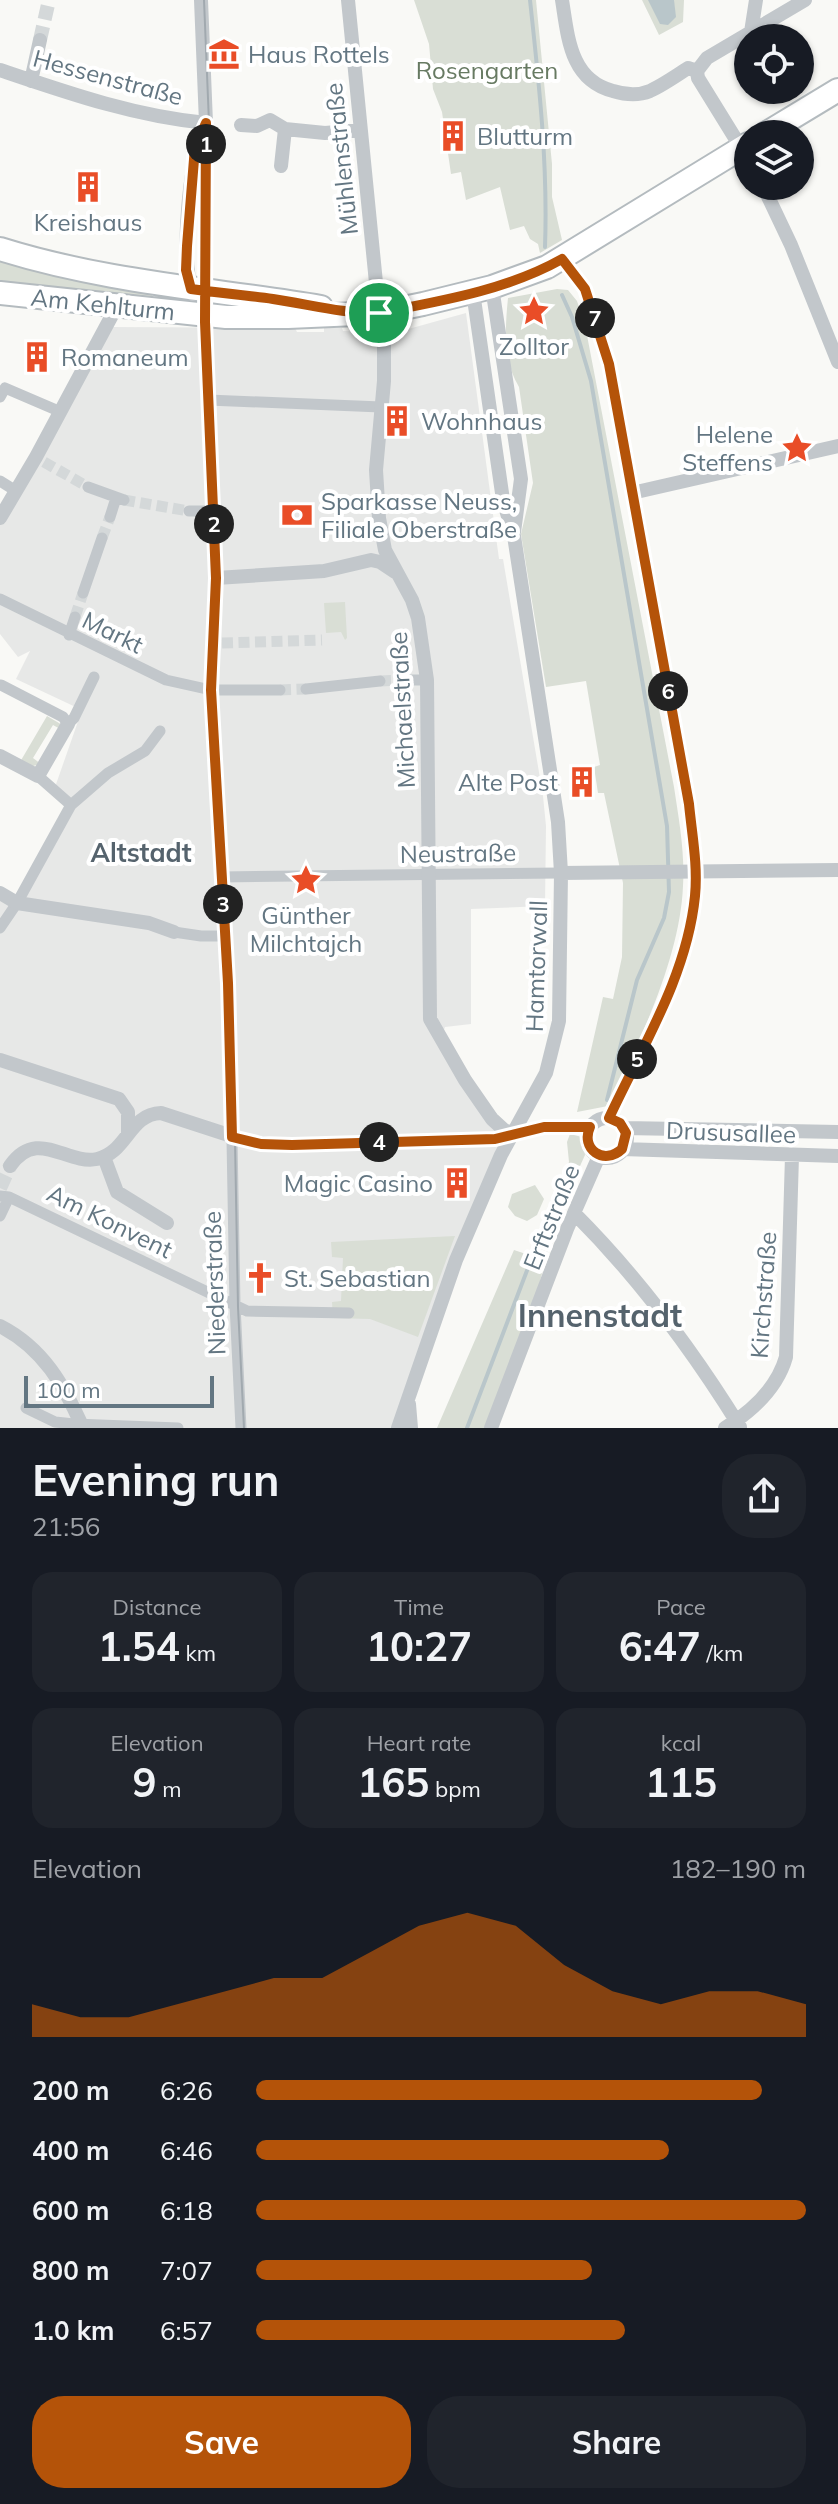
<!DOCTYPE html>
<html lang="en">
<head>
<meta charset="utf-8">
<style>
  :root { --surface:#171b24; --page:#20242c; --text:#f1f3f6; --muted:#9ea1a6; --accent:#b45309 }
  body { margin:0; font-family:Mulish,sans-serif; background:var(--page); color:var(--text); height:100vh; display:flex; flex-direction:column; font-size:30px; white-space:nowrap }
  * { box-sizing:border-box; margin:0 }
  p { font-size:26px; color:var(--muted) }
  .icon { flex:none; width:44px; height:44px; fill:none; stroke:currentColor; stroke-width:2; stroke-linecap:round; stroke-linejoin:round }
  .map { position:relative; height:1428px; overflow:hidden }
  .side { display:flex; flex-direction:column; background:var(--surface); flex:1 }
  .side>* { flex:none }
  .fabs { position:absolute; left:734px; top:24px; display:grid; gap:16px }
  .fabs a { display:grid; place-items:center; width:80px; height:80px; border-radius:50%; background:var(--surface); box-shadow:0 2px 6px #0004; font-size:40px }
  .scale { position:absolute; left:24px; bottom:20px; width:190px; box-sizing:border-box; padding-left:8px; border:4px solid #637682; border-top:0; font-size:22px; line-height:28px; white-space:nowrap; color:#637682; -webkit-text-stroke:6px #fff; paint-order:stroke }
  .pin { position:absolute; display:grid; place-items:center; width:68px; height:68px; color:#fff; margin:-34px; border:4px solid #fff; border-radius:50%; box-shadow:0 2px 8px #0007 }
  .km { position:absolute; width:40px; height:40px; margin:-20px; border-radius:50%; background:#222; color:#fff; font-size:22px; line-height:40px; text-align:center }
  .round { display:grid; place-items:center; flex:none; width:84px; height:84px; border-radius:32px; background:var(--page) }
  .head { display:flex; align-items:center; justify-content:space-between; height:136px; padding:0 32px }
  h1 { font-size:44px; font-weight:700; line-height:60px }
  .metrics { display:grid; grid-template-columns:repeat(3,1fr); gap:12px; height:136px; padding:8px 32px }
  .metrics div { display:grid; align-content:center; border-radius:20px; background:var(--page); text-align:center }
  .metrics b { font-size:40px; font-weight:700 }
  .metrics small { font-size:22px; font-weight:400 }
  .metrics p { font-size:22px }
  .chart { height:224px; padding:16px 32px }
  .chart p { display:flex; justify-content:space-between }
  .chart svg { width:100%; height:144px; margin-top:8px; fill:var(--accent); opacity:.7 }
  .button { display:flex; gap:16px; margin-top:auto; padding:16px 32px }
  .button a { flex:1; height:92px; border-radius:32px; background:var(--accent); color:#fff; font-size:32px; font-weight:700; line-height:92px; text-align:center }
  .button a+a { background:var(--page); color:var(--text) }
  ul { padding:0 32px; list-style:none; font-size:26px }
  li { display:grid; grid-template-columns:128px 96px 1fr; align-items:center; height:60px }
  li i { height:20px; border-radius:10px; background:var(--accent) }
  .map>svg:first-child { display:block }
  .built { fill:#e7e8e7 }
  .green { fill:#d9ded5 }
  .water { fill:#b9c6ca }
  .lines { fill:none; stroke-linecap:round; stroke-linejoin:round }
  .stream { stroke:#b9c6ca; stroke-width:4 }
  .pedestrian-tunnel { stroke:#d4d8d9; stroke-width:11; stroke-dasharray:11 5.5; stroke-linecap:butt }
  .minor-tunnel { stroke:#d4d8d9; stroke-width:14; stroke-dasharray:14 7; stroke-linecap:butt }
  .secondary-casing { stroke:#b4bbbf; stroke-width:26 }
  .pedestrian { stroke:#c2c7cb; stroke-width:11 }
  .minor { stroke:#c2c7cb; stroke-width:14 }
  .secondary { stroke:#fff; stroke-width:22 }
  .tram { stroke:#a1a9af; stroke-width:2 }
  .route-casing { stroke:#fff; stroke-width:16 }
  .route { stroke:#b45309; stroke-width:10 }
  .labels { text-anchor:middle; dominant-baseline:central; stroke-width:8; stroke-linejoin:round; paint-order:stroke }
  .poi-label { font-size:24px; fill:#637682; stroke:#fff; text-anchor:start }
  .park-label { font-size:24px; fill:#677a62; stroke:#fff }
  .street-label { font-size:24px; fill:#637682; stroke:#fff }
  .neighbourhood-label { font-size:26px; font-weight:bold; fill:#55636d; stroke:#fff }
  .district-label { font-size:32px; font-weight:bold; fill:#55636d; stroke:#fff }
</style>
</head>
<body>
<div class="map">
<svg width="838" height="1428" viewBox="0 0 838 1428">
  <rect width="100%" height="100%" fill="#f9f9f6"/>
  <path class="built" d="M466,313L499,559H503L543,796L546,826L545,906L471,909V1024L445,1027L442,1036L461,1073L512,1131L397,1428H0V896L16,904L73,805L54,790L82,710L16,679L30,651L18,657L0,634V519L109,327L295,328L297,332H324V328H342L343,331L394,333Z"/>
  <path class="green" d="M414,0H536L552,164V197L562,240L540,253L538,244L530,239L524,226L510,230L500,187L466,200L461,172L451,174L442,112L433,89L429,44Z
    M642,0H684L683,22L659,35Z
    M0,255L150,291L156,304L0,288Z
    M557,289L568,290L577,301L585,325L674,787C679,820 685,853 683,886C680,958 640,1041 608,1106L577,1112L603,997L613,999L622,957L623,883L604,793H598L594,767L600,765L586,681L546,687L521,534L533,483L519,387C503,361 505,328 508,298Z
    M345,602L347,638L345,640L341,632L326,633L324,603Z
    M47,716L64,726L62,730L53,725L33,758L41,764L29,767L20,762Z
    M570,1134L582,1137L585,1155L557,1217L539,1285L485,1428H437L514,1250L529,1255L569,1162L567,1142Z
    M535,1185L544,1199L537,1215L527,1221L515,1216L508,1207L512,1194Z
    M455,1236L418,1337L370,1319L333,1318L332,1302L341,1301L343,1258L332,1257L331,1242Z"/>
  <path class="water" d="M648,0H674L676,17L668,25L660,24Z"/>
  <g class="lines">
    <path class="stream" d="M530,0C539,83 548,164 545,247
      M562,295L572,317L591,381L667,826L669,892L664,918L637,980L607,1100
      M467,1428L531,1260"/>
    <path class="pedestrian-tunnel" d="M44,462L88,487
      M124,500L189,511
      M102,538L110,517
      M75,617L83,593
      M222,643L322,640
      M380,681L408,680
      M280,690L306,689"/>
    <path class="minor-tunnel" d="M40,40L49,0
      M0,1188L10,1166"/>
    <defs>
      <path id="secondary" d="M765,134L838,90
        M0,249C105,282 213,289 321,307
        M0,293L226,317H288L379,313L423,304L492,287L547,267L748,144"/>
    </defs>
    <use href="#secondary" class="secondary-casing"/>
    <path class="pedestrian" d="M0,397L5,388L61,412
      M208,400L381,407
      M0,481L16,491
      M88,487L124,500
      M189,511H213
      M110,517L116,498
      M83,593L102,538
      M0,599L166,680L211,690H280
      M69,635L75,617
      M408,680H427
      M1,685L63,717L68,724L74,718L94,677
      M306,689L380,681
      M213,738L230,1028L235,1305L241,1428
      M38,776L71,805
      M221,877L561,873
      M0,928L17,903L71,805L108,773L145,751L160,731
      M174,932L201,936H225
      M0,1196L9,1197L247,1311L349,1313
      M0,1216L9,1197
      M26,1408L55,1422L74,1424L178,1428"/>
    <path class="minor" d="M201,0L206,123L205,322L216,578L211,690L213,738
      M348,0L379,313L384,329V381L376,470L379,518L385,550L412,600L418,618L427,680L430,1019L465,1080L492,1119L504,1130L512,1133
      M562,0C568,37 570,80 613,91C626,95 638,96 650,91C663,85 676,76 688,68L697,71
      M751,32L756,0
      M0,70C68,93 134,116 206,123
      M697,71L707,58L805,0
      M697,71L698,78L748,159
      M31,81L40,40
      M241,125L257,126L270,120L285,129L325,133L360,130
      M281,166L285,129
      M763,186L791,245L838,362
      M562,259L585,289L609,364L689,804C693,835 698,865 695,896C687,975 643,1048 609,1118
      M492,287L521,479L514,532
      M193,294C180,260 189,163 203,130
      M632,493L838,446
      M0,518L36,457L117,306
      M216,578L324,571L371,560L380,562L395,572
      M0,756L38,776L68,724
      M561,873L838,870
      M0,893L17,903L149,923L174,932
      M0,1060L119,1099L128,1112V1133
      M587 1138a20 20 0 1 1 40 0a20 20 0 1 1-40 0Z
      M624,1128L838,1132
      M622,1149L838,1156
      M104,1157L117,1192L167,1223
      M10,1166C37,1127 66,1165 97,1159C127,1153 129,1114 161,1113L247,1141L276,1145L495,1139L544,1127H590
      M574,1213C637,1276 693,1351 740,1427
      M0,1326C43,1348 64,1385 83,1428
      M409,1404L411,1428
      M398,1428L456,1260L501,1155L546,1073L559,1021L561,873L558,822L514,536L503,500L473,292
      M491,1428L567,1229L599,1156
      M725,1428C752,1411 777,1389 786,1357L792,1156"/>
    <use href="#secondary" class="secondary"/>
    <path class="tram" d="M204,0L209,123L208,315L219,577L214,715L233,1028L238,1307L244,1428"/>
  </g>
  <g class="lines">
    <defs>
      <path id="route" d="M379,313C344,314 308,304 273,299C246,295 218,293 191,289L186,270L187,246L195,147L206,123L205,322L216,578L211,690L228,983L232,1137L261,1144L292,1145L495,1139L544,1127H590C580,1149 604,1166 622,1149L626,1133L620,1123L609,1118C642,1047 687,976 695,896C698,865 692,835 689,804L609,364L585,289L562,259C507,290 441,301 379,313"/>
    </defs>
    <use href="#route" class="route-casing"/>
    <use href="#route" class="route"/>
  </g>
  <defs>
    <symbol id="museum-bare" viewBox="-9 -9 18 18"><path d="M0-6L6-3V-2H-6V-3ZM-5-1h2V3h-2ZM-1-1h2V3h-2ZM3-1h2V3H3ZM-6 4H6V6H-6Z" fill="#e94d27" stroke="#fff" stroke-width="2.5" paint-order="stroke"/></symbol>
    <symbol id="building-bare" viewBox="-9 -9 18 18"><path d="M-4-6H4V6H1V3H-1V6H-4ZM-2.5-4.3h1.7v1.8h-1.7ZM.8-4.3h1.7v1.8H.8ZM-2.5-1h1.7V.8h-1.7ZM.8-1h1.7V.8H.8Z" fill="#e94d27" stroke="#fff" stroke-width="2.5" paint-order="stroke"/></symbol>
    <symbol id="sight-bare" viewBox="-9 -9 18 18"><path d="M0-6L1.8-2.2L6-1.7L2.9 1.2L3.7 5.4L0 3.3L-3.7 5.4L-2.9 1.2L-6-1.7L-1.8-2.2Z" fill="#e94d27" stroke="#fff" stroke-width="2.5" paint-order="stroke"/></symbol>
    <symbol id="bank-bare" viewBox="-9 -9 18 18"><path d="M-6-4H6V4H-6ZM0-2.3a2.3 2.3 0 1 0 0 4.6a2.3 2.3 0 1 0 0-4.6Z" fill="#e94d27" stroke="#fff" stroke-width="2.5" paint-order="stroke"/></symbol>
    <symbol id="church-bare" viewBox="-9 -9 18 18"><path d="M-1.2-6h2.4v3.5h3.3v2.4h-3.3V6h-2.4V-.1h-3.3v-2.4h3.3Z" fill="#e94d27" stroke="#fff" stroke-width="2.5" paint-order="stroke"/></symbol>
  </defs>
  <g fill-rule="evenodd">
    <use href="#museum-bare" x="202" y="32" width="44" height="44"/>
    <use href="#building-bare" x="431" y="114" width="44" height="44"/>
    <use href="#building-bare" x="66" y="165" width="44" height="44"/>
    <use href="#sight-bare" x="512" y="289" width="44" height="44"/>
    <use href="#building-bare" x="15" y="335" width="44" height="44"/>
    <use href="#building-bare" x="375" y="399" width="44" height="44"/>
    <use href="#sight-bare" x="775" y="426" width="44" height="44"/>
    <use href="#bank-bare" x="275" y="493" width="44" height="44"/>
    <use href="#building-bare" x="560" y="760" width="44" height="44"/>
    <use href="#sight-bare" x="284" y="858" width="44" height="44"/>
    <use href="#building-bare" x="435" y="1161" width="44" height="44"/>
    <use href="#church-bare" x="238" y="1256" width="44" height="44"/>
  </g>
  <g class="labels">
    <g class="poi-label">
      <text x="248" y="54">Haus Rottels</text>
      <text x="477" y="136">Blutturm</text>
      <text x="88" y="222" text-anchor="middle">Kreishaus</text>
      <text x="534" y="346" text-anchor="middle">Zolltor</text>
      <text x="61" y="357">Romaneum</text>
      <text x="421" y="421">Wohnhaus</text>
      <text x="773" y="434" text-anchor="end">Helene<tspan x="773" dy="28">Steffens</tspan></text>
      <text x="321" y="501">Sparkasse Neuss,<tspan x="321" dy="28">Filiale Oberstraße</tspan></text>
      <text x="558" y="782" text-anchor="end">Alte Post</text>
      <text x="306" y="915" text-anchor="middle">Günther<tspan x="306" dy="28">Milchtajch</tspan></text>
      <text x="433" y="1183" text-anchor="end">Magic Casino</text>
      <text x="284" y="1278">St. Sebastian</text>
    </g>
    <g class="park-label">
      <text x="487" y="70">Rosengarten</text>
    </g>
    <g class="street-label">
      <text transform="translate(108 77) rotate(15)">Hessenstraße</text>
      <text transform="translate(341 159) rotate(-96)">Mühlenstraße</text>
      <text transform="translate(103 304) rotate(6)">Am Kehlturm</text>
      <text transform="translate(113 632) rotate(26)">Markt</text>
      <text transform="translate(402 710) rotate(-93)">Michaelstraße</text>
      <text transform="translate(458 853) rotate(-1)">Neustraße</text>
      <text transform="translate(536 966) rotate(-88)">Hamtorwall</text>
      <text transform="translate(731 1132) rotate(2)">Drususallee</text>
      <text transform="translate(551 1217) rotate(-68)">Erftstraße</text>
      <text transform="translate(110 1221) rotate(26)">Am Konvent</text>
      <text transform="translate(214 1283) rotate(-92)">Niederstraße</text>
      <text transform="translate(763 1295) rotate(-86)">Kirchstraße</text>
    </g>
    <g class="neighbourhood-label">
      <text x="141" y="852">Altstadt</text>
    </g>
    <g class="district-label">
      <text x="600" y="1315">Innenstadt</text>
    </g>
  </g>
</svg>
<div class="fabs">
<a><svg class="icon" aria-label="locate" viewBox="0 0 24 24"><circle cx="12" cy="12" r="6"/><path d="M12 2v4M12 18v4M2 12h4M18 12h4"/></svg></a>
<a><svg class="icon" aria-label="layers" viewBox="0 0 24 24"><path d="M12 4l9 5-9 5-9-5zM3 14l9 5 9-5"/></svg></a>
</div>
<div class="scale">100 m</div>
<div class="pin" style="left:379px;top:313px;background:#1e9e55"><svg class="icon" aria-label="arrive" viewBox="0 0 24 24"><path d="M6 21V4h12l-3 4 3 4H6"/></svg></div>
<b class="km" style="left:206px;top:144px">1</b>
<b class="km" style="left:214px;top:524px">2</b>
<b class="km" style="left:223px;top:904px">3</b>
<b class="km" style="left:379px;top:1142px">4</b>
<b class="km" style="left:637px;top:1059px">5</b>
<b class="km" style="left:668px;top:691px">6</b>
<b class="km" style="left:595px;top:318px">7</b>
</div>
<section class="side">
<div class="head"><div><h1>Evening run</h1><p>21:56</p></div><a class="round"><svg class="icon" aria-label="share" viewBox="0 0 24 24"><path d="M12 15V3M7 8l5-5 5 5M5 13v7h14v-7"/></svg></a></div>
<div class="metrics">
<div><p>Distance</p><b>1.54<small> km</small></b></div>
<div><p>Time</p><b>10:27</b></div>
<div><p>Pace</p><b>6:47<small> /km</small></b></div>
</div>
<div class="metrics">
<div><p>Elevation</p><b>9<small> m</small></b></div>
<div><p>Heart rate</p><b>165<small> bpm</small></b></div>
<div><p>kcal</p><b>115</b></div>
</div>
<div class="chart"><p><span>Elevation</span>182–190 m</p>
<svg viewBox="0 0 160 44" preserveAspectRatio="none"><path d="M0 44V34L10 38L20 38L30 34L40 30L50 26L60 26L70 18L80 10L90 6L100 10L110 22L120 30L130 34L140 30L150 30L160 34V44z"/></svg>
</div>
<ul>
<li><b>200 m</b>6:26<i style="width:92%"></i></li>
<li><b>400 m</b>6:46<i style="width:75%"></i></li>
<li><b>600 m</b>6:18<i style="width:100%"></i></li>
<li><b>800 m</b>7:07<i style="width:61%"></i></li>
<li><b>1.0 km</b>6:57<i style="width:67%"></i></li>
</ul>
<div class="button"><a>Save</a><a>Share</a></div>
</section>
</body>
</html>
